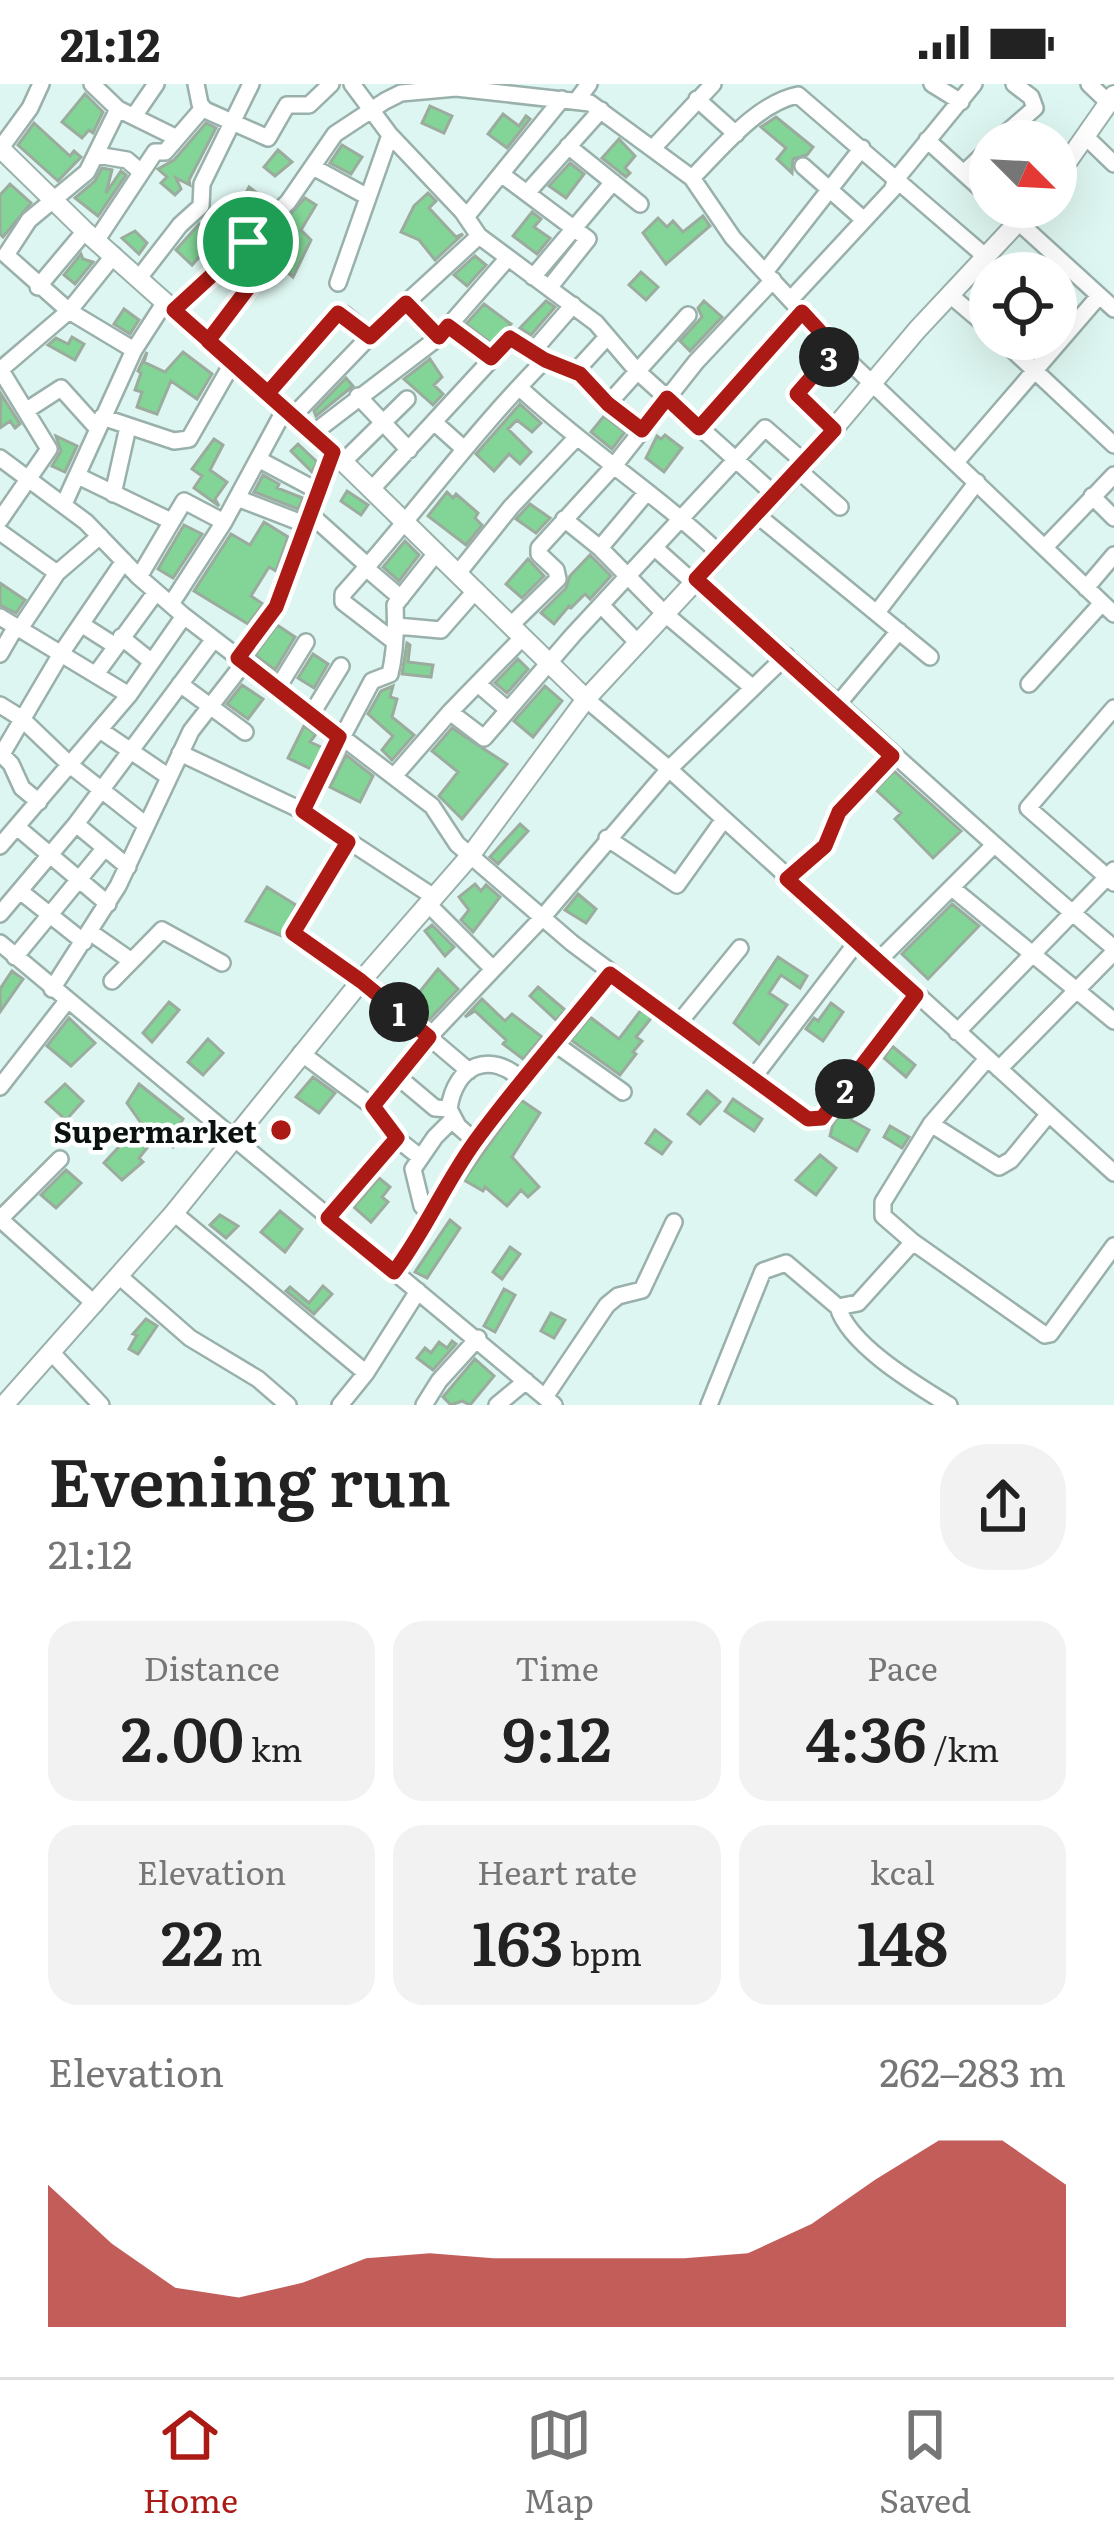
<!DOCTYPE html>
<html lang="en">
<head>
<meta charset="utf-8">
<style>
  :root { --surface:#fff; --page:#f2f2f2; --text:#222; --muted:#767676; --line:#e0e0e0; --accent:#ab1a14 }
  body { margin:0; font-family:Literata,serif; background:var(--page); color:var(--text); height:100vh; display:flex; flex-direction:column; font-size:45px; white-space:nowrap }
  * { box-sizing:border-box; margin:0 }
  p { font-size:39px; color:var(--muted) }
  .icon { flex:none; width:66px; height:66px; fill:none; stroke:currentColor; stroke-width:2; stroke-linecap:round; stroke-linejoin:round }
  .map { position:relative; height:1321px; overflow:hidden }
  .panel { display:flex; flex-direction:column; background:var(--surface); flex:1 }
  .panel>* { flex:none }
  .needle { width:78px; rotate:114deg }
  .buttons { position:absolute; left:969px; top:36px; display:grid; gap:24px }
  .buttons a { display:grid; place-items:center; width:108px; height:108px; border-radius:50%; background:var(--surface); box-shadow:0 12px 48px #0002; font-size:60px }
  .pin { position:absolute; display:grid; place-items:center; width:102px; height:102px; color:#fff; margin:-51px; border:6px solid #fff; border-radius:50%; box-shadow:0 3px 12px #0007 }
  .km { position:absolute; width:60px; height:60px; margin:-30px; border-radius:50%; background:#222; color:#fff; font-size:33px; line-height:60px; text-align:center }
  .round { display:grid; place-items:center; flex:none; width:126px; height:126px; border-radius:48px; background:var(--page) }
  .head { display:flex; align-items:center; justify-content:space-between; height:204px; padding:0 48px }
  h1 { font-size:66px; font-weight:600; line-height:90px }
  .stats { display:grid; grid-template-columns:repeat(3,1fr); gap:18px; height:204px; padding:12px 48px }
  .stats div { display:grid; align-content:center; border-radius:30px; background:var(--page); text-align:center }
  .stats b { font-size:60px; font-weight:600 }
  .stats small { font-size:33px; font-weight:400 }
  .stats p { font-size:33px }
  .chart { height:336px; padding:24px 48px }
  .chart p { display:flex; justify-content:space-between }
  .chart svg { width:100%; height:216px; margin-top:12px; fill:var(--accent); opacity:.7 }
  .status { display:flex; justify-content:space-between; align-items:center; height:84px; padding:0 60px; background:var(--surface); direction:ltr }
  .status svg { height:33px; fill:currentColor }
  .tabs { display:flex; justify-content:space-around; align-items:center; height:168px; border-top:3px solid var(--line); background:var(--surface); font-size:33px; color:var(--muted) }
  .tabs a { display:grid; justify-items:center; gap:6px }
  .tabs .current { color:var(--accent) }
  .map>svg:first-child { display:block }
  .building { fill:#82d596; stroke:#9bab9e; stroke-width:3 }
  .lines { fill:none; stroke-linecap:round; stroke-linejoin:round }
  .minor-casing { stroke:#99b0ab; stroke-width:20 }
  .tertiary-casing { stroke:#99b0ab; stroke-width:22 }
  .minor { stroke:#fff; stroke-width:15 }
  .tertiary { stroke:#fff; stroke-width:18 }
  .route-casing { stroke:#fff; stroke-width:24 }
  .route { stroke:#ab1a14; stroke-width:15 }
  .poi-dot { fill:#ab1a14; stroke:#fff; stroke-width:4.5 }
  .labels { text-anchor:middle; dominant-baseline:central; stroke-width:9; stroke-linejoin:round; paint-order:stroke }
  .poi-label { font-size:30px; font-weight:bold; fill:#0b1311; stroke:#fff; text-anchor:end }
</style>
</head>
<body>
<div class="status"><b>21:12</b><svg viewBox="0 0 49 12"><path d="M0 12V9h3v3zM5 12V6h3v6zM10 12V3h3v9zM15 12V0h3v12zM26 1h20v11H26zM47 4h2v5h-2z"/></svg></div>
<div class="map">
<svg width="1114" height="1321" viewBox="0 0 1114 1321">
  <rect width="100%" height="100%" fill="#def6f1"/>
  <path class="building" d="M85,10L103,28L93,49L89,46L82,54L62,38Z
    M430,22L452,32L444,49L422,39Z
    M503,30L519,42L526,32L530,35L507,64L488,50Z
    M776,33L813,63L807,71L793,75L792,89L777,75L786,64L761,43Z
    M34,39L70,72L74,67L81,73L58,97L18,61Z
    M206,39L216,44L189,96L190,101L176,94L181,105L175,111L161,99L167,93L158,85L174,76Z
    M619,55L635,72L625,84L630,89L626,93L602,74Z
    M342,61L362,73L351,90L330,79Z
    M278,66L292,78L275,92L264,83Z
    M570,79L584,90L566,114L549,102Z
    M102,84L112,86L106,109L121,87L126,91L98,132L75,114L95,97Z
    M10,100L31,119L3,153L0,150V111Z
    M249,103L270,119L262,126L255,122L247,135L237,127Z
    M428,109L436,117L429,124L456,153L463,150L435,176L419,156L401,148L414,122Z
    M305,114L316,121L301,146L311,156L293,193L277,179L291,163L273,149Z
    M532,128L541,135L534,143L550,154L537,170L513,152Z
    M703,132L710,142L666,180L643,149L658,134L667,143L673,137L683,148Z
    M199,140L210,161L192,181L176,166Z
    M135,147L147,159L139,170L122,154Z
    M81,170L83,175L93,178L75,200L64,191Z
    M475,172L486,181L467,202L454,191Z
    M641,188L658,203L646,216L629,201Z
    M546,217L555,223L531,251L520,244Z
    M704,217L722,233L690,267L680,257L702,233L698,224Z
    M484,220L511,240L491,259L466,240Z
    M124,225L139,236L130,250L114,240Z
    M72,253L84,260L75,276L48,261L56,254L68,260Z
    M147,268L144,278L165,288L183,268L212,290L197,315L171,297L157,330L137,323L142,308L135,306L141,289L138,287Z
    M430,275L442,293L434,301L443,310L433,321L404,295Z
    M346,294L353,302L316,332L314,327Z
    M1,310L20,340L15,344L10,337L0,344Z
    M520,320L541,339L532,348L517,336L508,345L531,368L520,380L509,370L494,387L476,370Z
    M604,332L625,348L612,365L591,348Z
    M665,351L682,364L664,388L646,374L657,352L661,355Z
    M56,352L77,362L65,388L52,382L61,367Z
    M214,355L223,361L210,386L227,398L215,415L219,422L194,404L202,392L192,385Z
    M298,360L317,378L312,388L291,367Z
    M263,391L279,400L277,404L303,414L298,425L254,408Z
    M347,407L368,421L361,431L341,417Z
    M447,408L453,414L456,410L478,429L475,434L482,441L466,461L428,432Z
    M530,420L550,434L536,449L516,435Z
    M264,438L288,453L276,487L269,483L251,512L263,520L248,540L194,507L231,450L250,461Z
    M184,441L202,450L173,494L158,485Z
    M405,457L419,471L399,497L383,483Z
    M590,471L611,492L590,515L585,510L571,524L569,522L554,540L541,529L566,504L570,492Z
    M528,475L544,492L522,514L506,500Z
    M0,499L25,516L16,529L0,521Z
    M277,541L295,553L275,586L255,571Z
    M407,559L410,561L408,578L433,581L431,593L402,590Z
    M313,570L328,580L314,604L298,594Z
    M518,575L528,585L507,609L495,599Z
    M242,601L263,615L248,635L227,620Z
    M393,602L390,613L397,615L392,633L414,651L392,676L382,666L393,652L368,630L381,607Z
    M545,602L562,617L533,653L514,637Z
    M304,642L316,650L310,658L323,664L311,685L288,674Z
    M452,644L507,680L462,735L439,712L458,688L432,667Z
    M346,671L373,692L360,718L330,703Z
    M894,687L961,747L933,774L895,735L901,729L876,706Z
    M520,740L528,747L498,780L490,773Z
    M475,800L481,807L486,801L500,813L473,848L461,836L469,826L459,813Z
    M267,803L296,821L282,852L246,837Z
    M578,810L596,825L586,839L565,826Z
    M952,820L979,842L928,895L902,870Z
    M432,841L454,863L445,872L425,847Z
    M778,873L807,892L800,904L781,891L769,909L787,921L759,960L734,939Z
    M438,885L458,905L428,937L409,921Z
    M12,887L23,895L0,928V905Z
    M538,903L565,926L556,936L530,912Z
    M482,915L505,937L512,930L542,953L523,975L503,960L506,956L475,927L465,933Z
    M169,918L179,926L152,958L143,949Z
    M831,919L843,928L823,957L806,945L814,934L818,937Z
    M641,926L652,933L636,953L642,957L633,968L636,970L620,991L571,956L590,933L619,955Z
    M69,934L95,959L71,982L47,962Z
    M208,955L223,969L203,991L188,978Z
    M892,962L915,981L906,993L884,974Z
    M313,993L335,1009L319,1029L296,1013Z
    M865,998L872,1002L851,1036L869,1046L857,1067L830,1052L833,1040Z
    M65,1000L83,1017L66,1036L46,1018Z
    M139,1000L183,1035L178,1044L183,1049L173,1063L158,1050L139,1074L143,1078L122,1096L104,1079L141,1039L127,1019Z
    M707,1007L720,1018L700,1040L688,1030Z
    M733,1015L762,1035L754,1047L725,1027Z
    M521,1016L540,1029L512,1073L539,1103L528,1113L521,1106L507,1122L485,1103L483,1107L464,1096Z
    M890,1042L909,1053L902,1064L884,1053Z
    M655,1046L671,1058L662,1070L646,1059Z
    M820,1071L836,1084L816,1111L796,1096Z
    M66,1086L81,1099L56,1124L41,1111Z
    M379,1094L390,1103L382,1113L388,1118L371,1138L354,1123Z
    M280,1127L302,1145L285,1168L261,1148Z
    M220,1131L238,1142L226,1154L210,1141Z
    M450,1136L460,1144L427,1194L415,1188Z
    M510,1163L520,1170L502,1195L493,1188Z
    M323,1202L332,1210L314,1230L286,1207L290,1203L309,1219Z
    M504,1205L515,1211L495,1248L484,1242Z
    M551,1229L565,1236L554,1254L541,1247Z
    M146,1235L157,1242L138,1270L129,1265L137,1251L133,1250Z
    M452,1257L456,1260L433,1286L417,1274L425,1264L431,1269L439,1258L447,1264Z
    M475,1275L494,1292L470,1321L462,1317L451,1321L443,1313Z"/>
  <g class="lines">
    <defs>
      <path id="minor" d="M92,0L118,25L175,53
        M196,0L200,20L205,26L268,54L287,21H309L331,0
        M932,0L961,18
        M1089,0L1109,19
        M697,15L736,50
        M577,16L589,0
        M118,25L87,88L29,136L6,171L69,227L134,266
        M134,32L156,0
        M1085,52L1114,80
        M927,56L990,113
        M997,57L1035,24L1031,13L1014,0
        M568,62L640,120
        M654,63L713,0
        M0,65L30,24L41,0
        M97,71L127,76L141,88
        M803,82L864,136
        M313,83L368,113
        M964,89L990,64
        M501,90L588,155L549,204
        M692,94C721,65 757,19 798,11L986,173
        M527,109L601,26
        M1002,123L1114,225
        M466,133L562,15
        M479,152L596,239L637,287L775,411
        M96,157L155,68H165L203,24
        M219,185L248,206
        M765,188L862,64
        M533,193L613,98
        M139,194L180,141L201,122L202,100L251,0
        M338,199L390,51
        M38,203L85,147
        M950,211L990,245
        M791,215L892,106L897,94L974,0
        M406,219L439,253
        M174,226L288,118L335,50L385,17L401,9L456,4L590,19L692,94L733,154L836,265L1114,530
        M449,242L491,274
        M1001,255L1114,361
        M208,257L264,183L265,175L248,158
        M533,267L573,221
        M0,285L49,365L0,436
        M0,286L69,227L114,171
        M575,288L607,253
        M520,304C583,363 657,410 720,470
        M269,309L338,229L344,230L370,252
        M358,312L409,366
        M608,320L688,231
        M27,326L61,304L97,344
        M293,332L370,252L479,152L462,127L390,51L352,0
        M102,333L174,357L189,355L233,278
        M434,338L463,364
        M699,343L802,228
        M834,346L797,310L836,265
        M312,350L439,253L507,175
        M0,374L86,438L139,493L184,532L432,722L457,760L572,859L808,1035L822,1034L828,1028L916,911
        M258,375L318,407
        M343,378L407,315
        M956,378L1099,212
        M798,386L840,423
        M78,392L171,437
        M371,406L512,253L545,276L580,290L608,320L642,346
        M113,410L128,343
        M1092,412L1114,434
        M237,414L307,441
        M64,420L134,266L165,218
        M310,430L369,483
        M757,431L930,573
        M564,435L600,464L664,529L753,604
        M0,448L57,489
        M1045,463L1114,391
        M600,464L647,408
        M655,464L693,498
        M367,485L401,514
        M459,488L511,423L577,353
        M139,493L184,417L224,438
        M696,495C838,615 971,745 1114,864
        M1086,504L1114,471
        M171,520L224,438L285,325
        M601,521L637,558
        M878,527L977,398
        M0,533L129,611
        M81,540L114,561
        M511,541L558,495L556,486L539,470V464L613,383L696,278L773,196
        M397,542L441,546L476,506
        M19,546L57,489L100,452
        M121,553L152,578
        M391,555L343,518V510C412,434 472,349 545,276
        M0,570L15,544
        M238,573L276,523L333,368
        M96,590L156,508
        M180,600L245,648
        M478,600L507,625
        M1029,600L1102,519
        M277,605L306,558
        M586,615L669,685L1114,1089
        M838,620L899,547
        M0,621L21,634L70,681L146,741
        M1114,624L1028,724L1114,799
        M450,628L523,553
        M311,631L341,582
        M100,646L169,693
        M0,669L11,680L22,704L39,718
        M180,669L303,727L434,813
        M2,670L62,568L124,477
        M395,691L450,628L484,654L573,551L765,344L805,379
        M303,727L372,597L390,590C395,569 396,543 395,521L437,468
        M76,740L128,783
        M17,743L108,820
        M607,754L677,801L724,735
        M348,758L293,849L361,897L429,953L542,834L669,685L786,572
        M0,762L129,611L184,532
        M787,795L825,762L839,728L892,672
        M952,804L1114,937
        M20,807L84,858
        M428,820L492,884
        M0,830L76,740L214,555
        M90,848L130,876
        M0,859L554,1321
        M15,873L104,765
        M878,877L992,763
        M112,897L162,846L222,879
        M52,905L118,802L191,647L244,579
        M678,940L740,864
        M957,948L1114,786
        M554,959L623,1008
        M301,969L372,1022
        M999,985L1114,868
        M397,992L435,1024L449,1025
        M753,994L857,858
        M0,1003L67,917
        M931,1040L999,1083L1011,1076L1048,1031
        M475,1057L458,1042L449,1025C455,981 490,965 523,997
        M420,1073L397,1055L372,1022L429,953L469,987
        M174,1129L366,1289
        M432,1132L422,1122L413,1085L435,1053L453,1035
        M328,1134L397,1055
        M0,1135L95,1220
        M0,1135L60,1075
        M913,1158L1045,1251L1050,1250L1114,1162
        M394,1188C424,1148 443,1103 472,1062C513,1002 564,947 610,890
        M119,1192L190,1254L258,1295L288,1321
        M838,1223C849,1261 915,1300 949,1321
        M52,1269L101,1321
        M545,1313L607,1221L618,1212L642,1206L674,1138
        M340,1321L366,1289L418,1207
        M424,1321L439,1297L478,1254
        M497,1321L526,1297
        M709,1321L763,1187L786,1179L838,1223L858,1219L913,1158L883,1132V1118L931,1040L987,975"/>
      <path id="tertiary" d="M0,64L85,147L333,368L586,615
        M1056,94L1114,11
        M4,1321L174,1129L361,897L470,772L586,615L805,379L917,246L1032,123"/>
    </defs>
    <use href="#minor" class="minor-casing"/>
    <use href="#tertiary" class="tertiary-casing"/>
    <use href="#minor" class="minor"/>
    <use href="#tertiary" class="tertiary"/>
  </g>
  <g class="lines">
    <defs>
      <path id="route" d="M248,158L265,175L264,183L208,257L333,368L276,523L238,574L339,653L303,727L348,758L293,849L361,897L429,953L373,1022L397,1054L328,1134L394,1188C425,1147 444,1101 474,1059C516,1001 565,946 610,890L808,1035L822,1034L916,911L787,795L825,762L839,728L892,672L696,495L834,346L797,310L836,265L802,228L699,344L667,314L642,346L608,320L580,290L545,276L510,254L491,274L448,242L439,253L406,219L370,253L338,229L268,309C237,281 205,254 174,226L248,158"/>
    </defs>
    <use href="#route" class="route-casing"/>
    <use href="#route" class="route"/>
  </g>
  <circle class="poi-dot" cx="281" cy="1046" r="12"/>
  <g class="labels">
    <g class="poi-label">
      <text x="257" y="1046">Supermarket</text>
    </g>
  </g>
</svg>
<div class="buttons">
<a><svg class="needle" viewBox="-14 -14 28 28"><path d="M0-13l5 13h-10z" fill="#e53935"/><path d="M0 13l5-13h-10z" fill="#767676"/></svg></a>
<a><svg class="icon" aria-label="locate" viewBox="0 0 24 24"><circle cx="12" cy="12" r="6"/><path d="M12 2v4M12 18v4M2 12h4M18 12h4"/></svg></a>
</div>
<div class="pin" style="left:248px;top:158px;background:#1e9e55"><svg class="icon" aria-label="arrive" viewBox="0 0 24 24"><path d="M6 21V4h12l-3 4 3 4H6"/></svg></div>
<b class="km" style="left:399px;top:928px">1</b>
<b class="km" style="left:845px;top:1005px">2</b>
<b class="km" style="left:829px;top:273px">3</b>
</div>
<section class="panel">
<div class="head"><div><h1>Evening run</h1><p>21:12</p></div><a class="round"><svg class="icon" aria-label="share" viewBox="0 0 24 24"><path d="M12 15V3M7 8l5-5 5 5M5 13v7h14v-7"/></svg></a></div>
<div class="stats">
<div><p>Distance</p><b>2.00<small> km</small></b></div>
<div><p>Time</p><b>9:12</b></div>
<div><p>Pace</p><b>4:36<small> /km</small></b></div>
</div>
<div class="stats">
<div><p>Elevation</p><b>22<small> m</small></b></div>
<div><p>Heart rate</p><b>163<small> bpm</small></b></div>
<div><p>kcal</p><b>148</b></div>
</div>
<div class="chart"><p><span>Elevation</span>262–283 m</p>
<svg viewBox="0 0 160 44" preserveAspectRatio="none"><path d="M0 44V15L10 27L20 36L30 38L40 35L50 30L60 29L70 30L80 30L90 30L100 30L110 29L120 23L130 14L140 6L150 6L160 15V44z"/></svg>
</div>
</section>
<nav class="tabs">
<a class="current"><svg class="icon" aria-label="home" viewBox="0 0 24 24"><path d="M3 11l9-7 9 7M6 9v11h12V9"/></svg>Home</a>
<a><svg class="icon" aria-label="map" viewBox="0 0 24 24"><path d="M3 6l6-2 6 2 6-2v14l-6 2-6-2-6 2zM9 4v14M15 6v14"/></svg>Map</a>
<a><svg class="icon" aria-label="saved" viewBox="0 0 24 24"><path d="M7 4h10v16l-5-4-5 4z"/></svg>Saved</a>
</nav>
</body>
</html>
